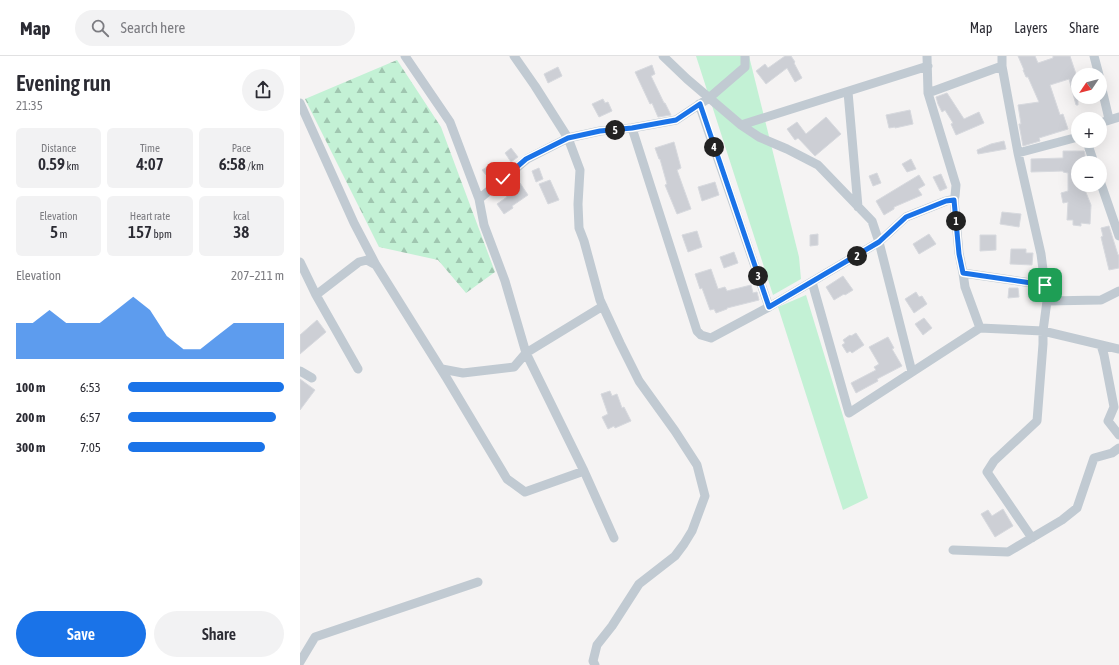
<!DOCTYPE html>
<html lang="en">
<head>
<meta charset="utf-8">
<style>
  :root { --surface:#fff; --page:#f2f2f3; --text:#2b2b33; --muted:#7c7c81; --line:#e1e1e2; --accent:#1a73e8 }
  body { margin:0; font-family:"Asap Condensed",sans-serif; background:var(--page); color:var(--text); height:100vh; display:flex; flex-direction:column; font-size:15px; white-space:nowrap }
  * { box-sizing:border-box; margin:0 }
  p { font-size:13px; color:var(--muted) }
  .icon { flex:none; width:22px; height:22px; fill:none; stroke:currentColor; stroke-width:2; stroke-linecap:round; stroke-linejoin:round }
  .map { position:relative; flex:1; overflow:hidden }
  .details { display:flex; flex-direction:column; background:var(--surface); width:300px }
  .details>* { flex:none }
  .needle { width:26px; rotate:235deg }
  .tools { position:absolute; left:771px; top:12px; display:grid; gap:8px }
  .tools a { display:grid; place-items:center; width:36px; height:36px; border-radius:50%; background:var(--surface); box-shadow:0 4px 16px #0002; font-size:20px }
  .pin { position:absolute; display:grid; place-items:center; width:34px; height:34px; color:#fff; margin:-17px; border-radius:8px; box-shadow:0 2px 6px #0006 }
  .km { position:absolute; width:20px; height:20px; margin:-10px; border-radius:50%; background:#222; color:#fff; font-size:11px; line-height:20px; text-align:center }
  .round { display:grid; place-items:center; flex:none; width:42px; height:42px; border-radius:21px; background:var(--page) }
  .overview { display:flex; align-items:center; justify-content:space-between; height:68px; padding:0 16px }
  h1 { font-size:22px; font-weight:600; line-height:30px }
  .stats { display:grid; grid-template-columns:repeat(3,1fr); gap:6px; height:68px; padding:4px 16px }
  .stats div { display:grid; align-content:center; border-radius:6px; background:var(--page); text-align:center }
  .stats b { font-size:17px; font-weight:600 }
  .stats small { font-size:11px; font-weight:400 }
  .stats p { font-size:11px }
  .chart { height:112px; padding:8px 16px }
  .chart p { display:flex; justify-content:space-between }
  .chart svg { width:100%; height:72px; margin-top:4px; fill:var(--accent); opacity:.7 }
  .action { display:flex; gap:8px; margin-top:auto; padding:8px 16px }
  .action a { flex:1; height:46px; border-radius:24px; background:var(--accent); color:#fff; font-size:16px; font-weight:600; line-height:46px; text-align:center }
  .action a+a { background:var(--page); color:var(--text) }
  ul { padding:0 16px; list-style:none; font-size:13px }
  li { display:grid; grid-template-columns:64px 48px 1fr; align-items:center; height:30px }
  li i { height:10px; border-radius:5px; background:var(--accent) }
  header { display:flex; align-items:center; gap:24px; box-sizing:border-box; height:56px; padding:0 20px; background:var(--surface); border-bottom:1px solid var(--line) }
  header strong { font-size:19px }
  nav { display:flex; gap:22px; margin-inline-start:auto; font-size:14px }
  .search { width:280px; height:36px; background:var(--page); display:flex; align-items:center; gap:10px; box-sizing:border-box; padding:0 14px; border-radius:22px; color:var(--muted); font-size:15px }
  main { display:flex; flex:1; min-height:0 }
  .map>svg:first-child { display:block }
  .grass { fill:#c3f1d5 }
  .forest { fill:url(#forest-firs) }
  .building { fill:#cdcfd5; stroke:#d7d9de }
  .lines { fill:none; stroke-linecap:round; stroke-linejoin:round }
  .minor { stroke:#c1cad2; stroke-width:9 }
  .route-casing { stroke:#fff; stroke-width:8 }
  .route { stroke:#1a73e8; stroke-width:5 }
</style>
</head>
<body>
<header>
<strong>Map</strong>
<div class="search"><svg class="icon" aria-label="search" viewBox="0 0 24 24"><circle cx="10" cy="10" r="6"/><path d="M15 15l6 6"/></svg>Search here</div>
<nav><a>Map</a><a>Layers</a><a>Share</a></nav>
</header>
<main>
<section class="details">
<div class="overview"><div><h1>Evening run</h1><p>21:35</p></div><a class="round"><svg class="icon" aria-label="share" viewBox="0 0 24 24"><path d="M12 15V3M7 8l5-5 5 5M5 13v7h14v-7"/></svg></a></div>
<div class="stats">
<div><p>Distance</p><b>0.59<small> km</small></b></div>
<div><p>Time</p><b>4:07</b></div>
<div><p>Pace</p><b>6:58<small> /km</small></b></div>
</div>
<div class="stats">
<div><p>Elevation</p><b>5<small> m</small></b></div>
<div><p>Heart rate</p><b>157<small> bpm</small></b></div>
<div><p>kcal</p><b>38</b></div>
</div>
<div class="chart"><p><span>Elevation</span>207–211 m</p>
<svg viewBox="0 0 160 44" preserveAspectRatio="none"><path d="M0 44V22L10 22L20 14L30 22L40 22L50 22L60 14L70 6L80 14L90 30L100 38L110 38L120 30L130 22L140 22L150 22L160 22V44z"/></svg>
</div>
<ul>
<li><b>100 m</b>6:53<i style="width:100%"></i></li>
<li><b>200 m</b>6:57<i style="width:95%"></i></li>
<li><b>300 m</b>7:05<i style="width:88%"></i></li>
</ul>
<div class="action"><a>Save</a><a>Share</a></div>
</section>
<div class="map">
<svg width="819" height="609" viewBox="0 0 819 609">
  <defs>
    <pattern id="forest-firs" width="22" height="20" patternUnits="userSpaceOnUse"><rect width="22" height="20" fill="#c3f1d5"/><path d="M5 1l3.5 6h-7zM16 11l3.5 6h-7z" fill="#a0c6b0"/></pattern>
  </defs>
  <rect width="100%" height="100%" fill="#f5f3f3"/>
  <path class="grass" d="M396,0H449L499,201L501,223L473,239Z
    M506,239L568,442L543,454L478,251Z"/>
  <path class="forest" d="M97,4L141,71L195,216L166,237L138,204L79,191L5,43Z"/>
  <path class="building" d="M485,0H491L495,6L494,7L502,22L495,26L487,12L466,28L456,15L465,8L468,12Z
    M718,0H735L738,7L753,2V0H770L778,24V49H776L769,23L750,29L760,59L763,58L768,73L739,82L740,85L723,90L719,68H721L718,49L739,46L728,21H726L723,14H724Z
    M352,9L355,18L351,20L364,47H365L371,59L358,61L352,47L350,48L335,16Z
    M258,11L262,20L248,27L244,18Z
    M647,37L664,63L679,56L684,67L656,79L651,68L653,67L645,54L642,56L638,48L636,41Z
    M303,43L305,47L308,46L312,55L299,61L292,48Z
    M610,54L613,68L595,72V71L589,72L586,59Z
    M526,61L541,78L515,100L498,82L495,84L487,73L497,66L506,78Z
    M704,85L706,93L678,98L677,94L691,88Z
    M374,86L381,112L377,114L391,153L377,158L365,129L367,128L360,103H359L355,92Z
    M211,92L218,101L211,106L205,97Z
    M763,95H784L785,98V107H778V129H783L791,149L790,168L781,167V170L773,169V164H767L768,146L763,147L761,137L768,135V117L763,116V115L731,116V103L763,102Z
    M611,103L616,113L607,116L602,108Z
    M192,108L198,119L191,125L182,114Z
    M239,112L243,123L236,126L232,115Z
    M577,117L581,127L573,130L569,120Z
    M641,118L647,132L640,135L633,121Z
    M619,119L625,129L618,133L622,139L594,151V153L584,159L576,145Z
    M250,124L259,144L248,148L239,128Z
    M415,126L419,139L402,145L398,131Z
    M220,127L228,139L212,150L213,152L204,158L197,148L207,141L204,138Z
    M702,156L721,158L719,171L700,168Z
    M809,170L818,199H819V212L809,214L801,181L803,180L801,172Z
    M397,175L402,191L388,196L382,179Z
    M518,178V189L510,190V179Z
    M629,178L636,188L619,198L613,188Z
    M680,179H696V194L680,195Z
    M711,193H726V197H733L732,209L710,208Z
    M434,196L438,207L424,212L420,201Z
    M411,213L418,233L425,231L427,235L451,229L453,237L457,236L459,244L427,252V253L416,257L414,253L410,254L402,232L400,233L395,218Z
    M543,220L553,234L545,239L544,238L534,244L526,231Z
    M709,232H718L719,241L708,242Z
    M616,236L619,241L622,240L627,248L614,257L605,243Z
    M624,262L632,272L623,279L615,268Z
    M17,264L26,276L0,298V279Z
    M556,277L564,289L552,297L550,295L547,297L542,289L545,287L543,284L550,279L551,280Z
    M588,281L594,292L592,293L602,310L577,323L578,325L556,337L551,327L576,314L574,311L579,308L569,291Z
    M0,323L15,334L0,354Z
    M310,335L312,340L317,338L322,352L324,351L331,365L315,372L314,370L308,373L302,361L308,358L301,338Z
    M703,453L713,470L695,481L681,458L688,454L692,460Z"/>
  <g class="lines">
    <path class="minor" d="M105,0L150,66L179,143L184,169L205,225L226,297L284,415L314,482
      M214,0L235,30L268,82L280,114L278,148L279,172L284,185L300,244L320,287L339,325L375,375L397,409L405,440L392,475L384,488L375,500L339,528L312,570L297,589L293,605L295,609
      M363,0L387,23L441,69L459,81L487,93L518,109L572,165L579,186L612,316
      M627,0L628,37L656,129L655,140L654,143L659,197L663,217L665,231L680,272
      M794,0L799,19
      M702,10L718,97L741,198L747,245L743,275V288L737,365L694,405L687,416L732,482
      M800,25L809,63
      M548,36L558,151
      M628,37L702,10V0
      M0,47L54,167L76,209L146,321L207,423L225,436L284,415
      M399,48L469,251
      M800,67L819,61
      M441,69L628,10
      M332,72L397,275L401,279L411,282L469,251L579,186L606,161L646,145L654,143
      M789,85V92L794,107
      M718,97L778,81
      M800,125L819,180
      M179,143L227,103L268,82L300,75L332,72L376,64L409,42L445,11V0
      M0,206L16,239L58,313
      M663,217L745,229
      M512,226L549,357L680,272L743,275L819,293
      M16,239L59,206L67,204L76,209
      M747,245L801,244L819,235
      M801,289L804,299L814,351L808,365L819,379
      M142,313L163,317L214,311L226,297L303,250
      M0,315L12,322
      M653,494L708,496L762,464L777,452L794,402L812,397L819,392
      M0,606L15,581L178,526"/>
  </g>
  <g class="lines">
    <defs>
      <path id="route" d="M203,123L226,103L268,82L300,75L332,72L376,64L400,48L469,251L579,186L606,161L646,145L654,144L659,198L663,217L745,229"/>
    </defs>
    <use href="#route" class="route-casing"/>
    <use href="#route" class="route"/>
  </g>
</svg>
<div class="tools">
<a><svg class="needle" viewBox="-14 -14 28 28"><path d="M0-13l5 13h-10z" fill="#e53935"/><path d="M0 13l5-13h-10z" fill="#7c7c81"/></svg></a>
<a>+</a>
<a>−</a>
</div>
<div class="pin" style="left:745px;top:229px;background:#1e9e55"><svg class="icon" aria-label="arrive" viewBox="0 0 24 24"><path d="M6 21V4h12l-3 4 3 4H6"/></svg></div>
<div class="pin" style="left:203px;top:123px;background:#d93025"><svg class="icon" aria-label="check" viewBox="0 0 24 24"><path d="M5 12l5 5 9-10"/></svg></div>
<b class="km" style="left:656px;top:165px">1</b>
<b class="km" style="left:557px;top:200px">2</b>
<b class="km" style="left:458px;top:220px">3</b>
<b class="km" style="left:414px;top:91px">4</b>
<b class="km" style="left:315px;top:74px">5</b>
</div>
</main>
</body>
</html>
